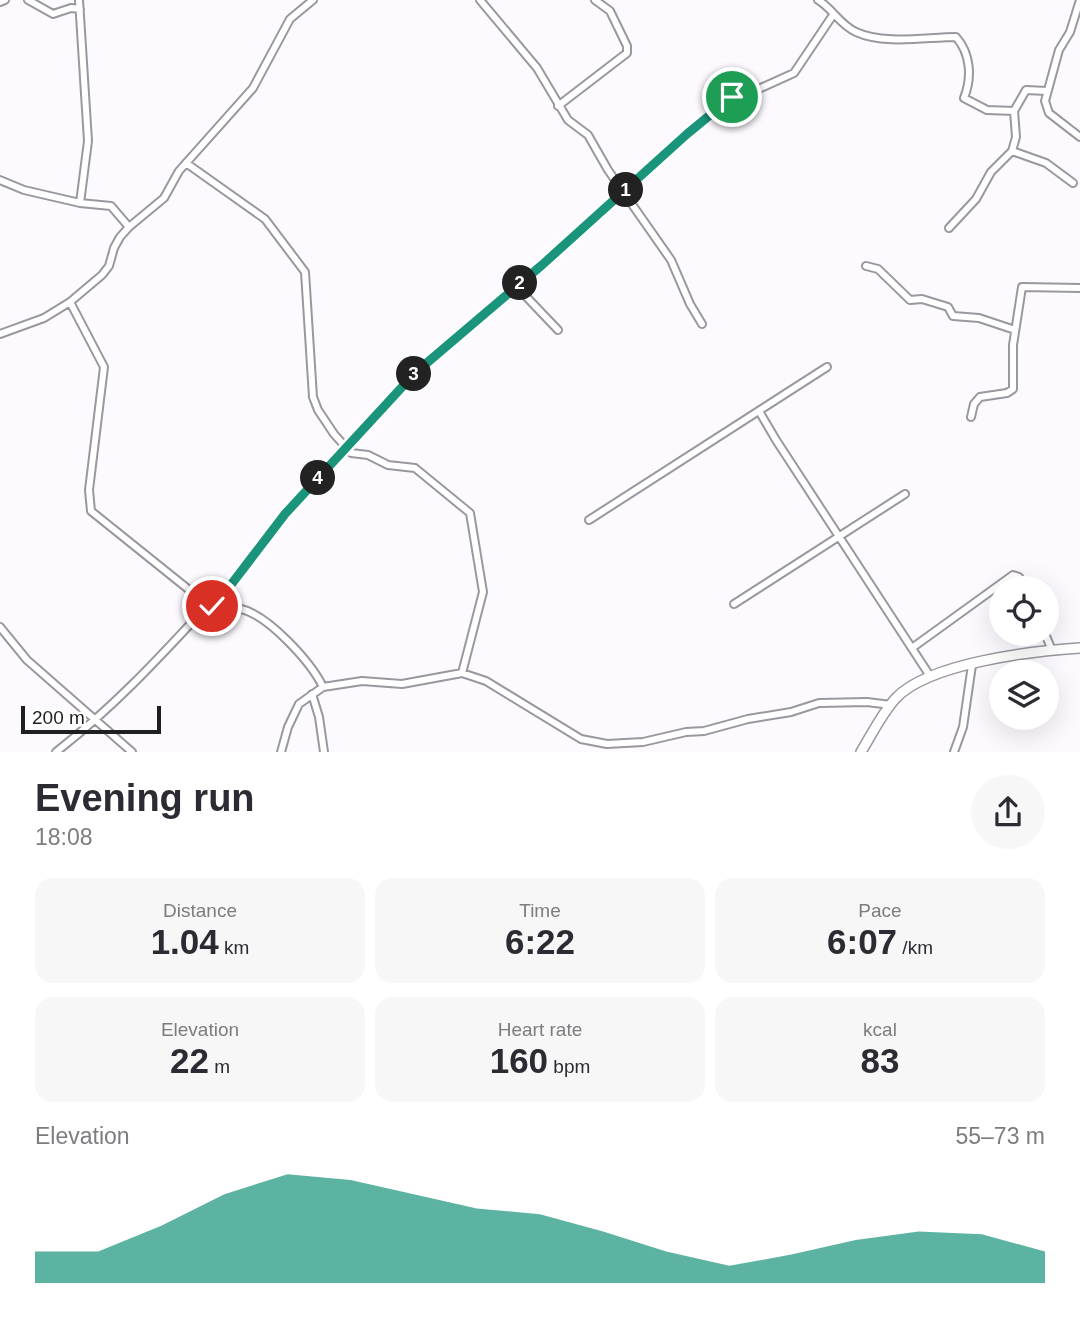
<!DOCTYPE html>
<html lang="en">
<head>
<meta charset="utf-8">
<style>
  :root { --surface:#fff; --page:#f7f7f7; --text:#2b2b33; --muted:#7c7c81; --accent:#1a947a }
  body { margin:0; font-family:Arial,sans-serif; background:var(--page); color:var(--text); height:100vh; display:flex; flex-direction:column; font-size:26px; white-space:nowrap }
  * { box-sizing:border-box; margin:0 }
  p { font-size:23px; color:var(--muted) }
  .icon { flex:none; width:38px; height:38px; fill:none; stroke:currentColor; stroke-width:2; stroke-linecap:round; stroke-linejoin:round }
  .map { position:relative; height:752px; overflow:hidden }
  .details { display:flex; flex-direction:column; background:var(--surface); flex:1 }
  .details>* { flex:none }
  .controls { position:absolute; left:989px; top:576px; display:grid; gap:14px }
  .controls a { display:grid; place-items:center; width:70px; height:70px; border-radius:50%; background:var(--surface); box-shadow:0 7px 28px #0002; font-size:35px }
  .scale { position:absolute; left:21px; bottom:18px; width:140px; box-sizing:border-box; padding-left:7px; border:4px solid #1f1e20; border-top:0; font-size:19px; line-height:24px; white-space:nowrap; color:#1f1e20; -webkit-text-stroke:5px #fff; paint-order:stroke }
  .pin { position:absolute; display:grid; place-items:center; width:60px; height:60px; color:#fff; margin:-30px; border:4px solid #fff; border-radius:50%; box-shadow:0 2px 7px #0007 }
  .km { position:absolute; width:35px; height:35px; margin:-18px; border-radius:50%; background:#222; color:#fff; font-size:19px; line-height:35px; text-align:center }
  .round { display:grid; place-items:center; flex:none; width:74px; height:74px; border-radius:37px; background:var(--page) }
  .overview { display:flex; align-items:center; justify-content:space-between; height:119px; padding:0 35px }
  h1 { font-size:38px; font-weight:600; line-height:52px }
  .stats { display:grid; grid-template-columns:repeat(3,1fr); gap:10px; height:119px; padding:7px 35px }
  .stats div { display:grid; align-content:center; border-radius:18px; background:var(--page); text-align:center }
  .stats b { font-size:35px; font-weight:600 }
  .stats small { font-size:19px; font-weight:400 }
  .stats p { font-size:19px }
  .chart { height:196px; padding:14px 35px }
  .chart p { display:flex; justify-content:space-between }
  .chart svg { width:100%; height:126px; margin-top:7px; fill:var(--accent); opacity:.7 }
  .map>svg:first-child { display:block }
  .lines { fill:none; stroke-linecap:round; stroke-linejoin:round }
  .minor-casing { stroke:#9a979e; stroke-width:10 }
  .highway-casing { stroke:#9a979e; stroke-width:12 }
  .minor { stroke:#fff; stroke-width:6 }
  .highway { stroke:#fff; stroke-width:9 }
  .route-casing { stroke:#fff; stroke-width:14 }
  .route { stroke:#1a947a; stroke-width:9 }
</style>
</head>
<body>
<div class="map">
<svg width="1080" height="752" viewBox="0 0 1080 752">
  <rect width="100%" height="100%" fill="#fcfafe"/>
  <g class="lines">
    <defs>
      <path id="minor" d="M28,0L53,14L71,8L80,9
        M79,0L88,141L80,203
        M480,0L537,68L568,120L588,135L608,170L671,260L690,304L702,324
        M818,0C832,8 840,25 856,32C884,45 927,37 956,37C971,54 972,78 964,98L987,110L1014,111L1026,90L1047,91
        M1080,0L1070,32L1059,50L1045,101L1049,113L1080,137
        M0,2L5,0
        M558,106L627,53V46L610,11L595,0
        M1012,151L1046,163L1073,183
        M186,163L265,219L305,272L313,397L318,410L334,434L351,453L368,455L388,465L415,468L470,513L483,592L462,673
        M0,180L24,190L80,203L111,206L129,227
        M949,228L976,199L991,172L1012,151L1016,137L1014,111
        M866,266L878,269L910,300L922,299L948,307L953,316L979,318L1015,330
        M516,286L558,330
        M70,302L104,367L89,490L91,511L208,605C221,609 229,607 241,609C268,615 311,662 323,687
        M0,334L44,318L70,302L102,275L109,266L114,248L120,237L129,227L164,198L179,171L253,88L290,19L313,0
        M759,411L776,440L930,676
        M971,417L974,404L980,397L1007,393L1013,389V345L1022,287L1080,288
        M589,520L827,367
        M734,604L905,494
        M212,605L230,586L284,514L415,373L543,265L687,134L732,97L743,96L794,73L833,15
        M0,627L27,660L132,752
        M1045,634L1052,650
        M912,648L1013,575L1019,577L1025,588
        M312,694L319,717L324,752
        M56,752C115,706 158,659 208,605
        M281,752L288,727L299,704L323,687L362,681L402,684L462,673L486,681L581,739L607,744L643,742L686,732L704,731L748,719L791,712L819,703L867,702L891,705
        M954,752L963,727L972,665"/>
      <path id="highway" d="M861,752C872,734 882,713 896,698C929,663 1032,651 1080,648"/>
    </defs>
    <use href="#minor" class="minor-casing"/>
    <use href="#highway" class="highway-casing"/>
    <use href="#minor" class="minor"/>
    <use href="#highway" class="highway"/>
  </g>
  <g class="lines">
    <defs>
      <path id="route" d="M212,606L230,586L285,514L415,373L542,265L687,134L732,97"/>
    </defs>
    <use href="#route" class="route-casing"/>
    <use href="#route" class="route"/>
  </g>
</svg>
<div class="controls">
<a><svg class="icon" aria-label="locate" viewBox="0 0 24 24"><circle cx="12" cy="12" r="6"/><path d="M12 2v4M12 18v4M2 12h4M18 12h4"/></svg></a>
<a><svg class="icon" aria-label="layers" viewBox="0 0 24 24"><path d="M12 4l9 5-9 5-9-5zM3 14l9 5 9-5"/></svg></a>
</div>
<div class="scale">200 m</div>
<div class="pin" style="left:732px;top:97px;background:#1e9e55"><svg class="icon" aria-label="arrive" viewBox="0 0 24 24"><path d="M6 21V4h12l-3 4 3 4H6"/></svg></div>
<div class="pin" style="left:212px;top:606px;background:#d93025"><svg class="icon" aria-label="check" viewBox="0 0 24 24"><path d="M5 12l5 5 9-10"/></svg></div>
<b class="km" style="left:626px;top:190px">1</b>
<b class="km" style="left:520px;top:283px">2</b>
<b class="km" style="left:414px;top:374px">3</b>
<b class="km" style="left:318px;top:478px">4</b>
</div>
<section class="details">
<div class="overview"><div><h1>Evening run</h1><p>18:08</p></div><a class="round"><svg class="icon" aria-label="share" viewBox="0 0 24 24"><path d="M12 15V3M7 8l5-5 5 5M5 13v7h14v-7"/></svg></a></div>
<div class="stats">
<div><p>Distance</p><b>1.04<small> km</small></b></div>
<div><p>Time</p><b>6:22</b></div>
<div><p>Pace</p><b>6:07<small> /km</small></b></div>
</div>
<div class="stats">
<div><p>Elevation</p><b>22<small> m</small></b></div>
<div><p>Heart rate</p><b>160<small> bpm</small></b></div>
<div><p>kcal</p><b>83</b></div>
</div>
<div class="chart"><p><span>Elevation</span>55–73 m</p>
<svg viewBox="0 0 160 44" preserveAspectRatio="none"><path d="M0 44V33L10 33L20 24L30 13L40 6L50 8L60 13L70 18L80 20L90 26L100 33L110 38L120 34L130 29L140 26L150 27L160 33V44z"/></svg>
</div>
</section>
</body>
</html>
